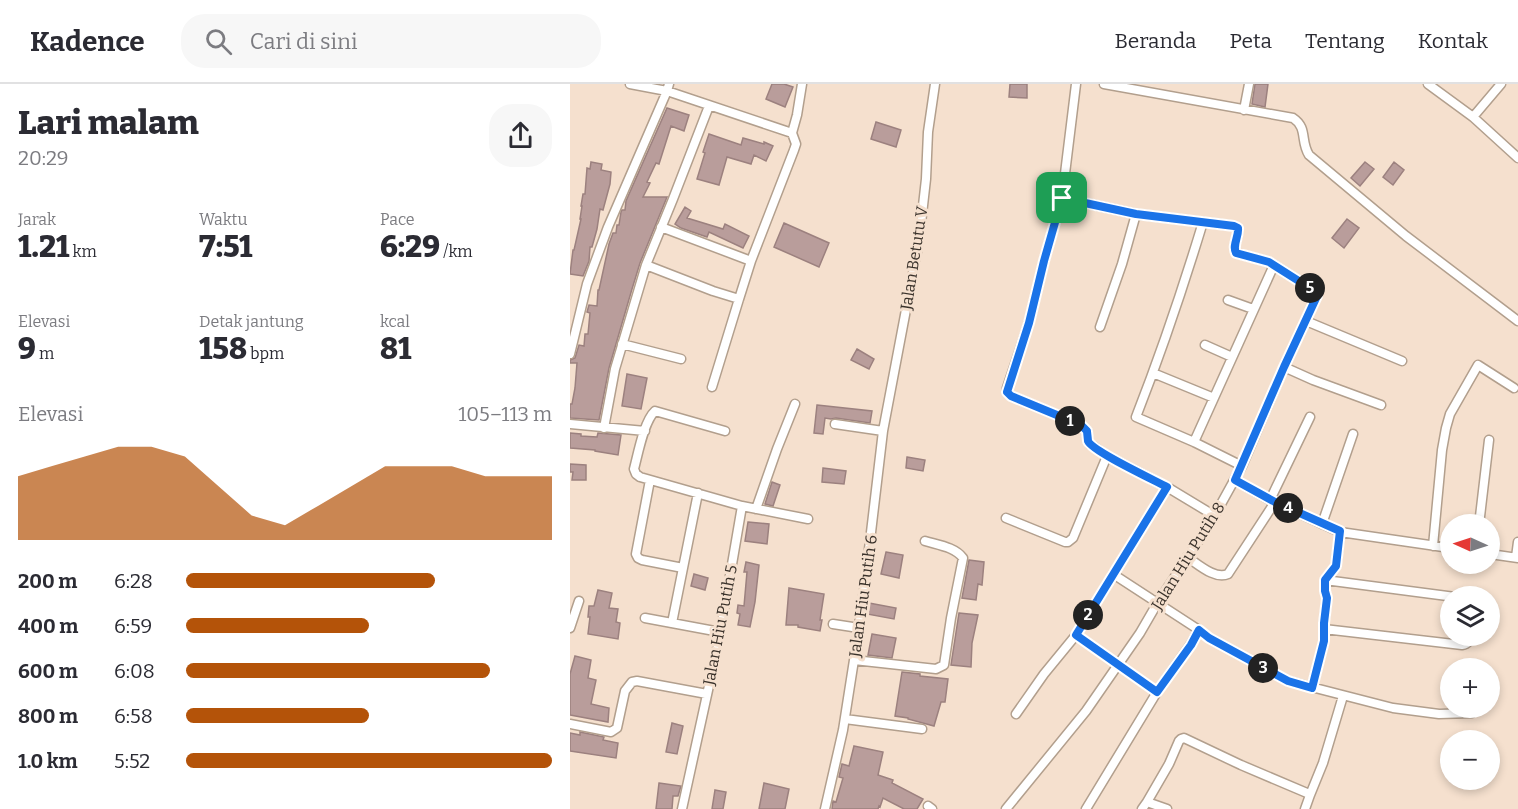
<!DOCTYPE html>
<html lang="id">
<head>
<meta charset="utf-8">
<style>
  :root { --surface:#fff; --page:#f7f7f7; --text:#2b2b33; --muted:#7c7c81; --line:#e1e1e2; --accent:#b45309 }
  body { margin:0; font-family:Bitter,serif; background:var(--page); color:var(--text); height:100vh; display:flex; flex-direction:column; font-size:22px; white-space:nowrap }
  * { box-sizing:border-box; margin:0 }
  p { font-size:20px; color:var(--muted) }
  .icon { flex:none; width:33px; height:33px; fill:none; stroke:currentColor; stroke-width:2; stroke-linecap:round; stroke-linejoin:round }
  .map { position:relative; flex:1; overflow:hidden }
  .panel { display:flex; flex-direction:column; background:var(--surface); width:570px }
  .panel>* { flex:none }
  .needle { width:39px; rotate:273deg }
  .controls { position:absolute; left:870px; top:430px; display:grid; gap:12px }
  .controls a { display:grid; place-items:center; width:60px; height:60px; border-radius:50%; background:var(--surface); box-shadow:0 3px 9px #0003; font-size:30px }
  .pin { position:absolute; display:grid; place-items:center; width:51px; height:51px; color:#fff; margin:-26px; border-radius:12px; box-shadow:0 3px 9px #0006 }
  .km { position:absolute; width:30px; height:30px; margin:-15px; border-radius:50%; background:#222; color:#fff; font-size:16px; line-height:30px; text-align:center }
  .round { display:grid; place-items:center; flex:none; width:63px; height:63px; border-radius:24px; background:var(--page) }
  .headline { display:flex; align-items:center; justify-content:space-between; height:102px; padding:0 18px }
  h1 { font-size:33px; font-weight:800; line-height:45px }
  .stats { display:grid; grid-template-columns:repeat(3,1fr); gap:9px; height:102px; padding:6px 18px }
  .stats div { display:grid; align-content:center }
  .stats b { font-size:30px; font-weight:800 }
  .stats small { font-size:16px; font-weight:400 }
  .stats p { font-size:16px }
  .chart { height:168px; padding:12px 18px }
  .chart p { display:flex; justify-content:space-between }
  .chart svg { width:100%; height:108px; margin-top:6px; fill:var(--accent); opacity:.7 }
  ul { padding:0 18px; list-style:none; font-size:20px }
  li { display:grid; grid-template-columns:96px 72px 1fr; align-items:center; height:45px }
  li i { height:15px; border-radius:8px; background:var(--accent) }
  header { display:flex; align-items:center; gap:36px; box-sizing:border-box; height:84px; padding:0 30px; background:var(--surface); border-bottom:2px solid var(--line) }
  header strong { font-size:28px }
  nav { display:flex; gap:33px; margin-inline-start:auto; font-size:21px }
  .search { width:420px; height:54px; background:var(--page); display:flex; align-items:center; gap:15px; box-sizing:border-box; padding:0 21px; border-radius:24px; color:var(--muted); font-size:22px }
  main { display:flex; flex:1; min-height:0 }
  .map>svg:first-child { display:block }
  .building { fill:#b99d9b; stroke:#9c817f; stroke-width:1.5 }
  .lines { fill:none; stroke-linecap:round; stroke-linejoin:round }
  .street-casing { stroke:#b29f8d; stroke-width:11 }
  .street { stroke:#fff; stroke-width:8 }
  .route-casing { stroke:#fff; stroke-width:12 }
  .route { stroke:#1a73e8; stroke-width:8 }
  .labels { text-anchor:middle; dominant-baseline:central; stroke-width:6; stroke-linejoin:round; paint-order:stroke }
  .street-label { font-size:16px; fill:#3a322b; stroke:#f5e0ce }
</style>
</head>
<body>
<header>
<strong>Kadence</strong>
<div class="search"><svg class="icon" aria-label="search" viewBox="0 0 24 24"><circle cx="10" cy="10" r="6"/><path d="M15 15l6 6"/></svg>Cari di sini</div>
<nav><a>Beranda</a><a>Peta</a><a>Tentang</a><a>Kontak</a></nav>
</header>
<main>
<section class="panel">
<div class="headline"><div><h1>Lari malam</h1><p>20:29</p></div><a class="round"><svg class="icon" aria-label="share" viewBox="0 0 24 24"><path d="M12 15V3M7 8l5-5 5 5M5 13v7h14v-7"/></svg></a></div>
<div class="stats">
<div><p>Jarak</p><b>1.21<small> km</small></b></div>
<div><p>Waktu</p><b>7:51</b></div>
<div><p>Pace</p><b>6:29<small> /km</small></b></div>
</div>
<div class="stats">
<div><p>Elevasi</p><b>9<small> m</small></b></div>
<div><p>Detak jantung</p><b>158<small> bpm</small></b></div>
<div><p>kcal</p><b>81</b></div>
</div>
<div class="chart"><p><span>Elevasi</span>105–113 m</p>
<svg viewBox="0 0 160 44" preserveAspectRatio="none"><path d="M0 44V18L10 14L20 10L30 6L40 6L50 10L60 22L70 34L80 38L90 30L100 22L110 14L120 14L130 14L140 18L150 18L160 18V44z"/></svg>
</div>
<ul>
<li><b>200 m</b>6:28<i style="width:68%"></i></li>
<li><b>400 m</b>6:59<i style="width:50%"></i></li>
<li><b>600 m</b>6:08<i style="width:83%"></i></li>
<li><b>800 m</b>6:58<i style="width:50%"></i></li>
<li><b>1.0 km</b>5:52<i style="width:100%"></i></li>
</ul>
</section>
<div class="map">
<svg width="948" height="725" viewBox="0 0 948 725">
  <rect width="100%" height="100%" fill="#f5e0ce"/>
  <path class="building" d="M202,0H214L223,3L215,23L196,15Z
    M440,0H457V14L439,13Z
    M685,0H698L695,23L682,20Z
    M97,24L119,31L114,47L101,42L89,80L86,79L77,98L80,99L73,113H97L70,179L62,205L39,284L29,336L0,334V320H2L5,304L7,279H0V276L5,274L9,261L14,262L15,250H18L20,229L17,228L19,221L27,222L28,206H29L39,160L43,149H46L47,141H49L51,128L52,126H55L56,117Z
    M306,38L331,46L326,63L301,55Z
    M139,50L171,61L173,54L194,60V58L203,62L196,77L184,71L181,80L157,73L149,101L127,95L135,69L133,68Z
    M21,78L32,80L31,86L41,88L40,100L33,126L30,125L27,145L22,163H20L19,177L13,192L0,190L3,166H4L11,135H10L12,122H11L13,110H15L17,84L20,85Z
    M795,78L804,85L790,102L781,94Z
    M824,78L834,86L823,101L813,93Z
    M115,123L121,127L117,134L153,145L155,140L179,152L173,164L139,148L137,153L111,144L105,140Z
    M777,135L789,144L774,164L762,154Z
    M214,139L259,159L249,183L204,163Z
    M287,265L304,275L299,285L281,276Z
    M57,290L77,294L71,325L52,322Z
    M247,321L302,327L300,339L266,334L261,335L255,334L253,350L244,349Z
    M0,349L11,350V352L27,353L28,349L51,351L48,371L25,367V366L0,364Z
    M337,373L355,376L353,387L336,384Z
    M0,380L16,381V396H2L3,388H0Z
    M253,384L276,387L274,400L252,398Z
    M202,398L210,401L203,422L195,420Z
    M178,438L199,440L197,460L175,457Z
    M316,468L333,471L329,494L311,490Z
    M399,476L414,478L412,501L408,500L406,516L392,514Z
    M176,478L189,481L185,518L180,543L168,541L170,530L167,529L168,521L174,522L177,488H174Z
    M124,490L138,494L135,506L121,502Z
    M219,504L254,510L250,536H252L250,547L228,543V541H216Z
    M28,506L42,509L39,524L48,525L46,538L50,539L48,555L18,550L20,533H18L19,522H24Z
    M299,519L326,524L324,535L297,530Z
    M389,529L408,531L402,559L401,583L381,581Z
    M302,550L326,554L322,574L298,571Z
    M5,572L21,576L18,594L26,596L21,620L39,624L38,638L0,631V590Z
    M332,588L350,590V592L378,595L375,618H371L364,642L338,635V634L325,632Z
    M102,639L113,642L107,670L96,668Z
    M10,648L34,653L33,656L48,659L46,674L0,667V649L10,651Z
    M284,662L313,668L308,691L323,696L322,699L353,715L347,725H334L313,714L310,723L309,722L308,725H262L263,717L266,718L273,694L269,693L272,680L279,682Z
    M89,699L111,702L108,712H103L102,725H86Z
    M194,699L219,705L215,725H189Z
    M145,706L156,708L153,725H142Z"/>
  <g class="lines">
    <defs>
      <path id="street" d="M60,0L97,7L222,49L227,31L232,0
        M506,0L492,114L474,177L459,239L437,304V308L441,312L511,341L517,347L518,357L520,360L537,372L597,403L645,432
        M534,0L723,34C738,44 730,57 739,71L836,152L948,237
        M858,0L903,33L948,74
        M674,26L679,0
        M903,33L931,0
        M492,114L566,130L664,142L668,145C669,153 662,161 666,169L699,178L704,181L624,358
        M633,138C613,204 591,269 566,333L624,358L672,382
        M91,143L181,177
        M76,181L143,207L169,215L181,177L224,66L226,60L222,49
        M658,216L683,225
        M736,237L832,277
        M530,243L552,180L566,130
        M52,260L111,275
        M635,261L662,273
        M0,270L17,200L38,143L97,7L99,0
        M714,283L743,296L811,321
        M583,289L644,314
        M142,303L169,215
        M0,340L75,347
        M34,344L45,285L76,181L103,115L139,22
        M155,347L85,327C74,337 68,370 64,385L66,390L70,393L172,422
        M313,347L349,157L356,95L358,48L365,0
        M80,396L66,470L68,474L72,476L113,484
        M665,396L700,416L770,448L880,464
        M700,416L740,333
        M186,425L207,365L225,320
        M436,434L495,458H498L503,454L537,372
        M752,440L783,350
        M909,441L919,356
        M863,462L872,366L876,344L880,330L908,281L944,304
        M920,470L948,474
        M617,473C628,480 645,496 658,490L705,418
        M946,473L948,458
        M755,496L885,513
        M75,534L150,548
        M102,539L128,409
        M263,540L289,544
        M0,544L9,517
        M754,545L892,561C898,560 899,558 900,552
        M629,546L639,554L718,597L823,624L869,630L902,629
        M506,551L587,608
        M284,576L366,585L374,581L381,534L393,474C385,463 368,461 355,457
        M742,604L754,557V539L757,514L755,507V496L766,482L770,448
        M446,630L474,590L506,551L597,403
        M275,635L352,645
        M0,640L41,648L47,644L55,607L62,598L67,597L137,610
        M740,711L753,679L773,612
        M577,718L599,680L609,657L611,655L614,654L671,681L737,709L740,711L735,725
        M358,722L362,725
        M112,725L149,556L172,422L238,435
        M255,725L273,646L284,576L295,499L313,347L265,340
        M436,725L516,627L570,549L588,518L640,440L672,382L714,283L747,212L743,206L704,181
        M516,725L587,608L621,560L629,546L543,490
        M572,725L577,718L597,725"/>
    </defs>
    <use href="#street" class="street-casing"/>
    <use href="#street" class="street"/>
  </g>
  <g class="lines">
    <defs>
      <path id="route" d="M492,114L566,130L664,142L668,144C669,153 662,161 666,169L699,178L743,206L747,212L714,283L665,396L705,418L770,447L766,482L755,496V507L757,514L754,539V557L742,604L718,597L639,554L629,546L621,561L587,608L506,551L597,403C584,396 522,367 518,357C518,356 517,348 517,347L511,341L441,312L437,308L459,239L474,177Z"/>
    </defs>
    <use href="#route" class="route-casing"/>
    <use href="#route" class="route"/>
  </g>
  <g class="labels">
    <g class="street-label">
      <text transform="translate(344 174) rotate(-81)">Jalan Betutu V</text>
      <text transform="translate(618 472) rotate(-58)">Jalan Hiu Putih 8</text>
      <text transform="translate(293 512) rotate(-82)">Jalan Hiu Putih 6</text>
      <text transform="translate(150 541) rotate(-79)">Jalan Hiu Putih 5</text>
    </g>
  </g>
</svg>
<div class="controls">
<a><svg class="needle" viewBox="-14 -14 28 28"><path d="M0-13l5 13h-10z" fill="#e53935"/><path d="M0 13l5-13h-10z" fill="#7c7c81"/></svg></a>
<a><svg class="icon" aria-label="layers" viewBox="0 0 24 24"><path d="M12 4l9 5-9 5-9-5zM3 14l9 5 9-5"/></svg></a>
<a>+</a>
<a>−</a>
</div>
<div class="pin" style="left:492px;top:114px;background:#1e9e55"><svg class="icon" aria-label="arrive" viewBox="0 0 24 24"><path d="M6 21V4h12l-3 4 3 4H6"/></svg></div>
<b class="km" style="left:500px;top:337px">1</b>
<b class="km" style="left:518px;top:531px">2</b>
<b class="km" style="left:693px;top:584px">3</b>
<b class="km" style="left:718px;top:424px">4</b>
<b class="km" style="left:740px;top:204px">5</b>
</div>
</main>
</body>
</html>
